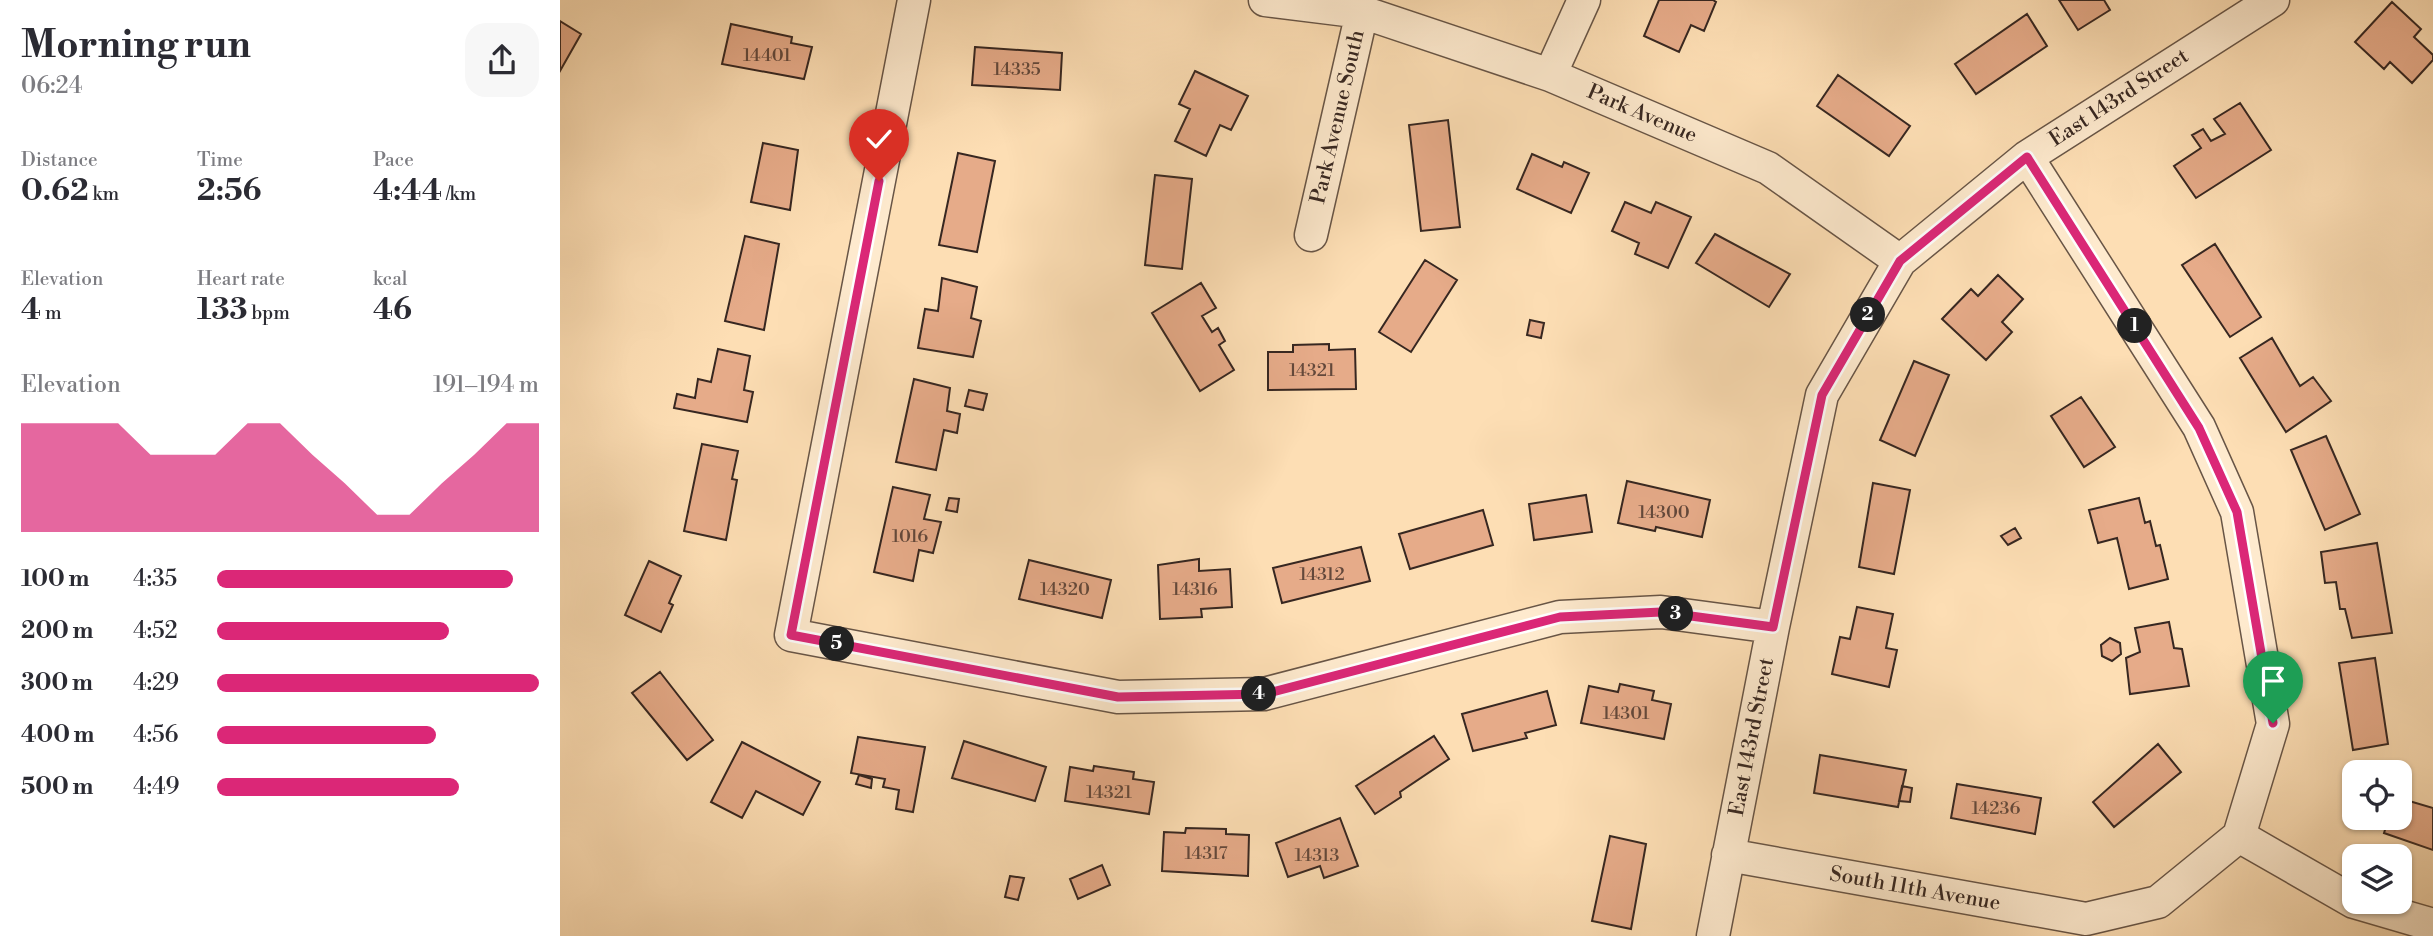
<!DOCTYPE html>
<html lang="en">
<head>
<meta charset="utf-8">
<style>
  :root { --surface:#fff; --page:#f7f7f7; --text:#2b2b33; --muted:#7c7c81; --accent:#db2777 }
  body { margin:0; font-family:"Libre Bodoni",serif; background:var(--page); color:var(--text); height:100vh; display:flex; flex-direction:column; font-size:26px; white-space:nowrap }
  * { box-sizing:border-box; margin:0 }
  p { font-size:23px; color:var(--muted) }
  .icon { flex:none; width:38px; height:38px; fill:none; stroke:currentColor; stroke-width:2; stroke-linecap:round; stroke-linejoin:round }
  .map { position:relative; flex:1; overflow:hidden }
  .drawer { display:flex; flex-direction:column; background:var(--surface); width:560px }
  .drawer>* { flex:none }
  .fabs { position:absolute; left:1782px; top:760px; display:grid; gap:14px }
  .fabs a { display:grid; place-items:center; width:70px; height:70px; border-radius:14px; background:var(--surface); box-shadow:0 2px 5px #0004; font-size:35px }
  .pin { position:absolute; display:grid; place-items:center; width:60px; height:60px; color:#fff; margin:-72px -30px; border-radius:50% 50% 50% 0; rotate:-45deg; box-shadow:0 0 7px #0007 }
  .pin .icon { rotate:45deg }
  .km { position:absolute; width:35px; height:35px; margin:-18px; border-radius:50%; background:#222; color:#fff; font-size:19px; line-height:35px; text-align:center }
  .round { display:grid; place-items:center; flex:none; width:74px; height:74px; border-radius:21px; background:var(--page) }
  .summary { display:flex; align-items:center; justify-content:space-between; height:119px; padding:0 21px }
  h1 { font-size:38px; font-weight:800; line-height:52px }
  .metrics { display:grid; grid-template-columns:repeat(3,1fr); gap:10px; height:119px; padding:7px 21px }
  .metrics div { display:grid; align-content:center }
  .metrics b { font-size:30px; font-weight:800 }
  .metrics small { font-size:19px; font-weight:400 }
  .metrics p { font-size:19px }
  .chart { height:196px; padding:14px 21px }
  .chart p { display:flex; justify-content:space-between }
  .chart svg { width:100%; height:126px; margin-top:7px; fill:var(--accent); opacity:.7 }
  ul { padding:0 21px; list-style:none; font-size:23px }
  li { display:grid; grid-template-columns:112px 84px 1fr; align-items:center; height:52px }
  li i { height:18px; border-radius:9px; background:var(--accent) }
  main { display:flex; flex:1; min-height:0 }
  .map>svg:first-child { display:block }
  .building { fill:#e6ab89; stroke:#372721; stroke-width:2 }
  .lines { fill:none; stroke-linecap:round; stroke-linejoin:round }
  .street-casing { stroke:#685546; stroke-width:35 }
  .street { stroke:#feeace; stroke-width:32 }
  .route-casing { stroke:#fff; stroke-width:14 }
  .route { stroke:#db2777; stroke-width:9 }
  .labels { text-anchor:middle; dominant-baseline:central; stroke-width:5; stroke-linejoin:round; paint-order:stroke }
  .number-label { font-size:18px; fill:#63483b }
  .street-label { font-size:21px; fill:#372721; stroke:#feeace }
</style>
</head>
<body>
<main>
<section class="drawer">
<div class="summary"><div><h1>Morning run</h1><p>06:24</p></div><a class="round"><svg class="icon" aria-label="share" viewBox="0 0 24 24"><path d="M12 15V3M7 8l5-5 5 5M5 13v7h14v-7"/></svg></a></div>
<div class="metrics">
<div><p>Distance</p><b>0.62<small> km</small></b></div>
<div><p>Time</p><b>2:56</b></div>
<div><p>Pace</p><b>4:44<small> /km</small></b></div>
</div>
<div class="metrics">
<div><p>Elevation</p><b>4<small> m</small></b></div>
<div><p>Heart rate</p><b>133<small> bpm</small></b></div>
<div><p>kcal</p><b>46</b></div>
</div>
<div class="chart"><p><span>Elevation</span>191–194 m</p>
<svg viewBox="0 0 160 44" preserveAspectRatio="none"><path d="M0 44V6L10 6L20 6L30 6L40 17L50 17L60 17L70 6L80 6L90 17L100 27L110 38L120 38L130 27L140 17L150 6L160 6V44z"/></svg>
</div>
<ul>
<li><b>100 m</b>4:35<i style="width:92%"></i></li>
<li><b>200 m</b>4:52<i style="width:72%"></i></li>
<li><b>300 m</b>4:29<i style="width:100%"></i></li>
<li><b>400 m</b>4:56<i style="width:68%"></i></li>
<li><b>500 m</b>4:49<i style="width:75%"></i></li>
</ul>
</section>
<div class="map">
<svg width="1873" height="936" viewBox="0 0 1873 936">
  <rect width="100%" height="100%" fill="#fddeb4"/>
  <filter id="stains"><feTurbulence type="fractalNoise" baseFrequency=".00286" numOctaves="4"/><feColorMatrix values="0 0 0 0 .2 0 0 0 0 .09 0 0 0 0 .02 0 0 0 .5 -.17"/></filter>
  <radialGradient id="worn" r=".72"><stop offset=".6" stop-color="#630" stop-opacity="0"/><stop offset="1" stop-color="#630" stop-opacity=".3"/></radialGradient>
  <path class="building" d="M1099,0H1153L1156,2L1144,31L1131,25L1119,52L1084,36Z
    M1499,0H1544L1550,10L1518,30Z
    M1832,2L1861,29L1854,37L1873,55V60L1852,83L1830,62L1824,69L1795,42Z
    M1467,14L1487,46L1416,94L1395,64Z
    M0,21L21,34L0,71Z
    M171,24L232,37L231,43L252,47L244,79L162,64Z
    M415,47L502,53L500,90L412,85Z
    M635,71L688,96L671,130L660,125L646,156L615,141L630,109L619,104Z
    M1278,75L1350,126L1329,156L1257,106Z
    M1680,103L1711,150L1636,198L1614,166L1641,148L1632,135L1643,129L1651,141L1665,134L1654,119Z
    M888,120L900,227L861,231L849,125Z
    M203,143L238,150L230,210L191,202Z
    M398,153L435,161L417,252L379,245Z
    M972,154L1002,167L1004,162L1029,173L1011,213L957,189Z
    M595,175L632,179L622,269L585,265Z
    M1065,202L1091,213L1096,202L1131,217L1108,268L1075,254L1079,243L1052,231Z
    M1155,234L1230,274L1209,307L1136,263Z
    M185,236L219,244L204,330L165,321Z
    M1655,244L1701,317L1670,337L1622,265Z
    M865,260L897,280L851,352L819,332Z
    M1438,275L1463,299L1442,322L1452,332L1426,360L1382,319L1411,289L1418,296Z
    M382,278L417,287L411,318L421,321L413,357L358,348L365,309L378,311Z
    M641,283L656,308L642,316L652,332L658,328L665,341L659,345L674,370L640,391L592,313Z
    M970,320L984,323L981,338L967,335Z
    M1712,338L1740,386L1753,377L1771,401L1726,432L1680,358Z
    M769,344V350L795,349L796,389L708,390V352H733V345Z
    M158,349L190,356L184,390L193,392L187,422L114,408L117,394L135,398L138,379L151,382Z
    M1354,361L1389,375L1355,456L1320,440Z
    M354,379L390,388L387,411L400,414L397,433L384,430L376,470L336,462Z
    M409,390L427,394L423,410L405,406Z
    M1521,397L1555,447L1524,467L1491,416Z
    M1766,436L1800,514L1765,530L1731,450Z
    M142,444L178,451L172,479L177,480L166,540L124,531Z
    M1067,481L1150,500L1142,537L1096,527L1095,531L1058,523Z
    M1313,483L1350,490L1334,574L1299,567Z
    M333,487L370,495L364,519L381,522L373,553L359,550L353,581L314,572Z
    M1026,495L1032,532L974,540L969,504Z
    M389,498L399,499L397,512L386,510Z
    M1579,498L1585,523L1590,521L1596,546L1600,545L1608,579L1569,589L1557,538L1538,543L1529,510Z
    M923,510L933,545L850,569L839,534Z
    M1455,528L1461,538L1448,545L1441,536Z
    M1817,543L1832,633L1792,638L1785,609H1780L1776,582L1765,583L1761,552Z
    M801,547L810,581L722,603L713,568Z
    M639,559V571L670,569L672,607L641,609L642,617L600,619L598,565Z
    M469,560L551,580L542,618L459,599Z
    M89,561L121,576L109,603L113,605L101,632L65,615Z
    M1297,607L1333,614L1326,648L1337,650L1329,687L1272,674L1280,637L1290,639Z
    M1609,622L1614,648L1622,649L1629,686L1570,694L1566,658L1580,652L1575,628Z
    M1550,638L1560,643L1561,654L1552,661L1542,656L1541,645Z
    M1815,658L1828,744L1793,750L1779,663Z
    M100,672L153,740L127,760L72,693Z
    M1060,684L1094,691L1092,700L1111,704L1104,739L1021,723L1029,686L1058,692Z
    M987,691L996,725L965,733L967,738L913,751L902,714Z
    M874,736L889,759L840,792L841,797L815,814L796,786Z
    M298,737L365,747L353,812L336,809L339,790L323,787L325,779L291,773Z
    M404,741L486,767L475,801L392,778Z
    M182,742L260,782L243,815L196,791L182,818L151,802Z
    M1598,744L1621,772L1554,827L1533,802Z
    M1260,755L1346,770L1338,807L1254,793Z
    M534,766L574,772L573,779L594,782L589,814L505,801L510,767L533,771Z
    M299,775L312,779L311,788L296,784Z
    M1397,784L1481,798L1475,834L1391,818Z
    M1342,786L1352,788L1350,802L1339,801Z
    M1839,798L1873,808V850L1824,833L1829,817H1839Z
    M780,818L798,866L764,878L760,866L728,877L716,843Z
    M626,828L666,829V834L689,835L688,876L602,871L604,832L625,833Z
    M1050,836L1086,844L1071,929L1032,921Z
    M542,865L550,885L518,899L510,879Z
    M450,876L464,878L458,900L445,897Z"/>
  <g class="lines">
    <defs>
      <path id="street" d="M354,0L231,635L558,697L704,694L1000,617L1101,612L1213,627
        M705,0L802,12L990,75L1208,168L1340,261
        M990,75L1024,0
        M1467,157L1639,427L1677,512L1713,724L1679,836
        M751,235L802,12
        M1679,836L1794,902L1873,925
        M1168,855L1526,919L1598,902L1679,836
        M1153,936L1213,627L1262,395L1340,261L1467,157L1713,0"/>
    </defs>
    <use href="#street" class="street-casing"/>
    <use href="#street" class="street"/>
  </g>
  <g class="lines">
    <defs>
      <path id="route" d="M319,181L231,635L558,697L705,694L1000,617L1101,612L1213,627L1262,395L1340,261L1467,157L1639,428L1677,512L1713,723"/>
    </defs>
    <use href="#route" class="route-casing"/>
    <use href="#route" class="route"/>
  </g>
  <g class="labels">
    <g class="number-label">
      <text x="207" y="55">14401</text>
      <text x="457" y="69">14335</text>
      <text x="752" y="370">14321</text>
      <text x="1104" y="512">14300</text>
      <text x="350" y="536">1016</text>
      <text x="762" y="574">14312</text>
      <text x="505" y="589">14320</text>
      <text x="635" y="589">14316</text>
      <text x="1066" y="713">14301</text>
      <text x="549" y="792">14321</text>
      <text x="1436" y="808">14236</text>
      <text x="646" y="853">14317</text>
      <text x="757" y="855">14313</text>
    </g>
    <g class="street-label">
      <text transform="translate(1559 98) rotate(-33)">East 143rd Street</text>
      <text transform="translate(1082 114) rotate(23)">Park Avenue</text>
      <text transform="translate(778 117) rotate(-77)">Park Avenue South</text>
      <text transform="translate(1192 737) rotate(-79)">East 143rd Street</text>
      <text transform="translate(1355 889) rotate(10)">South 11th Avenue</text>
    </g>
  </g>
  <rect width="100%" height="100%" filter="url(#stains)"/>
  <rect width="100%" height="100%" fill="url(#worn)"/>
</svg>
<div class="fabs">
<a><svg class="icon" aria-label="locate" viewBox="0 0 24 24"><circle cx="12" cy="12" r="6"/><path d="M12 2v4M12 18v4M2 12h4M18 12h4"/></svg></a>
<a><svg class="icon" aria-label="layers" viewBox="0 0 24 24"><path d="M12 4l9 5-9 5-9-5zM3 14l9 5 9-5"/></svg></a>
</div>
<div class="pin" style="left:1713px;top:723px;background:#1e9e55"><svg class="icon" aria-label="arrive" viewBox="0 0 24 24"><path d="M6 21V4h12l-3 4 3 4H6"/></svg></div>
<div class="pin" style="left:319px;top:181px;background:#d93025"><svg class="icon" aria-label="check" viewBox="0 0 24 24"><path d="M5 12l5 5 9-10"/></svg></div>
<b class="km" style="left:1575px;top:326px">1</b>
<b class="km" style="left:1308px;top:315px">2</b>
<b class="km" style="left:1116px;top:614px">3</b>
<b class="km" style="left:699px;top:694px">4</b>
<b class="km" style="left:277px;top:644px">5</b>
</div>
</main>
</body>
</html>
